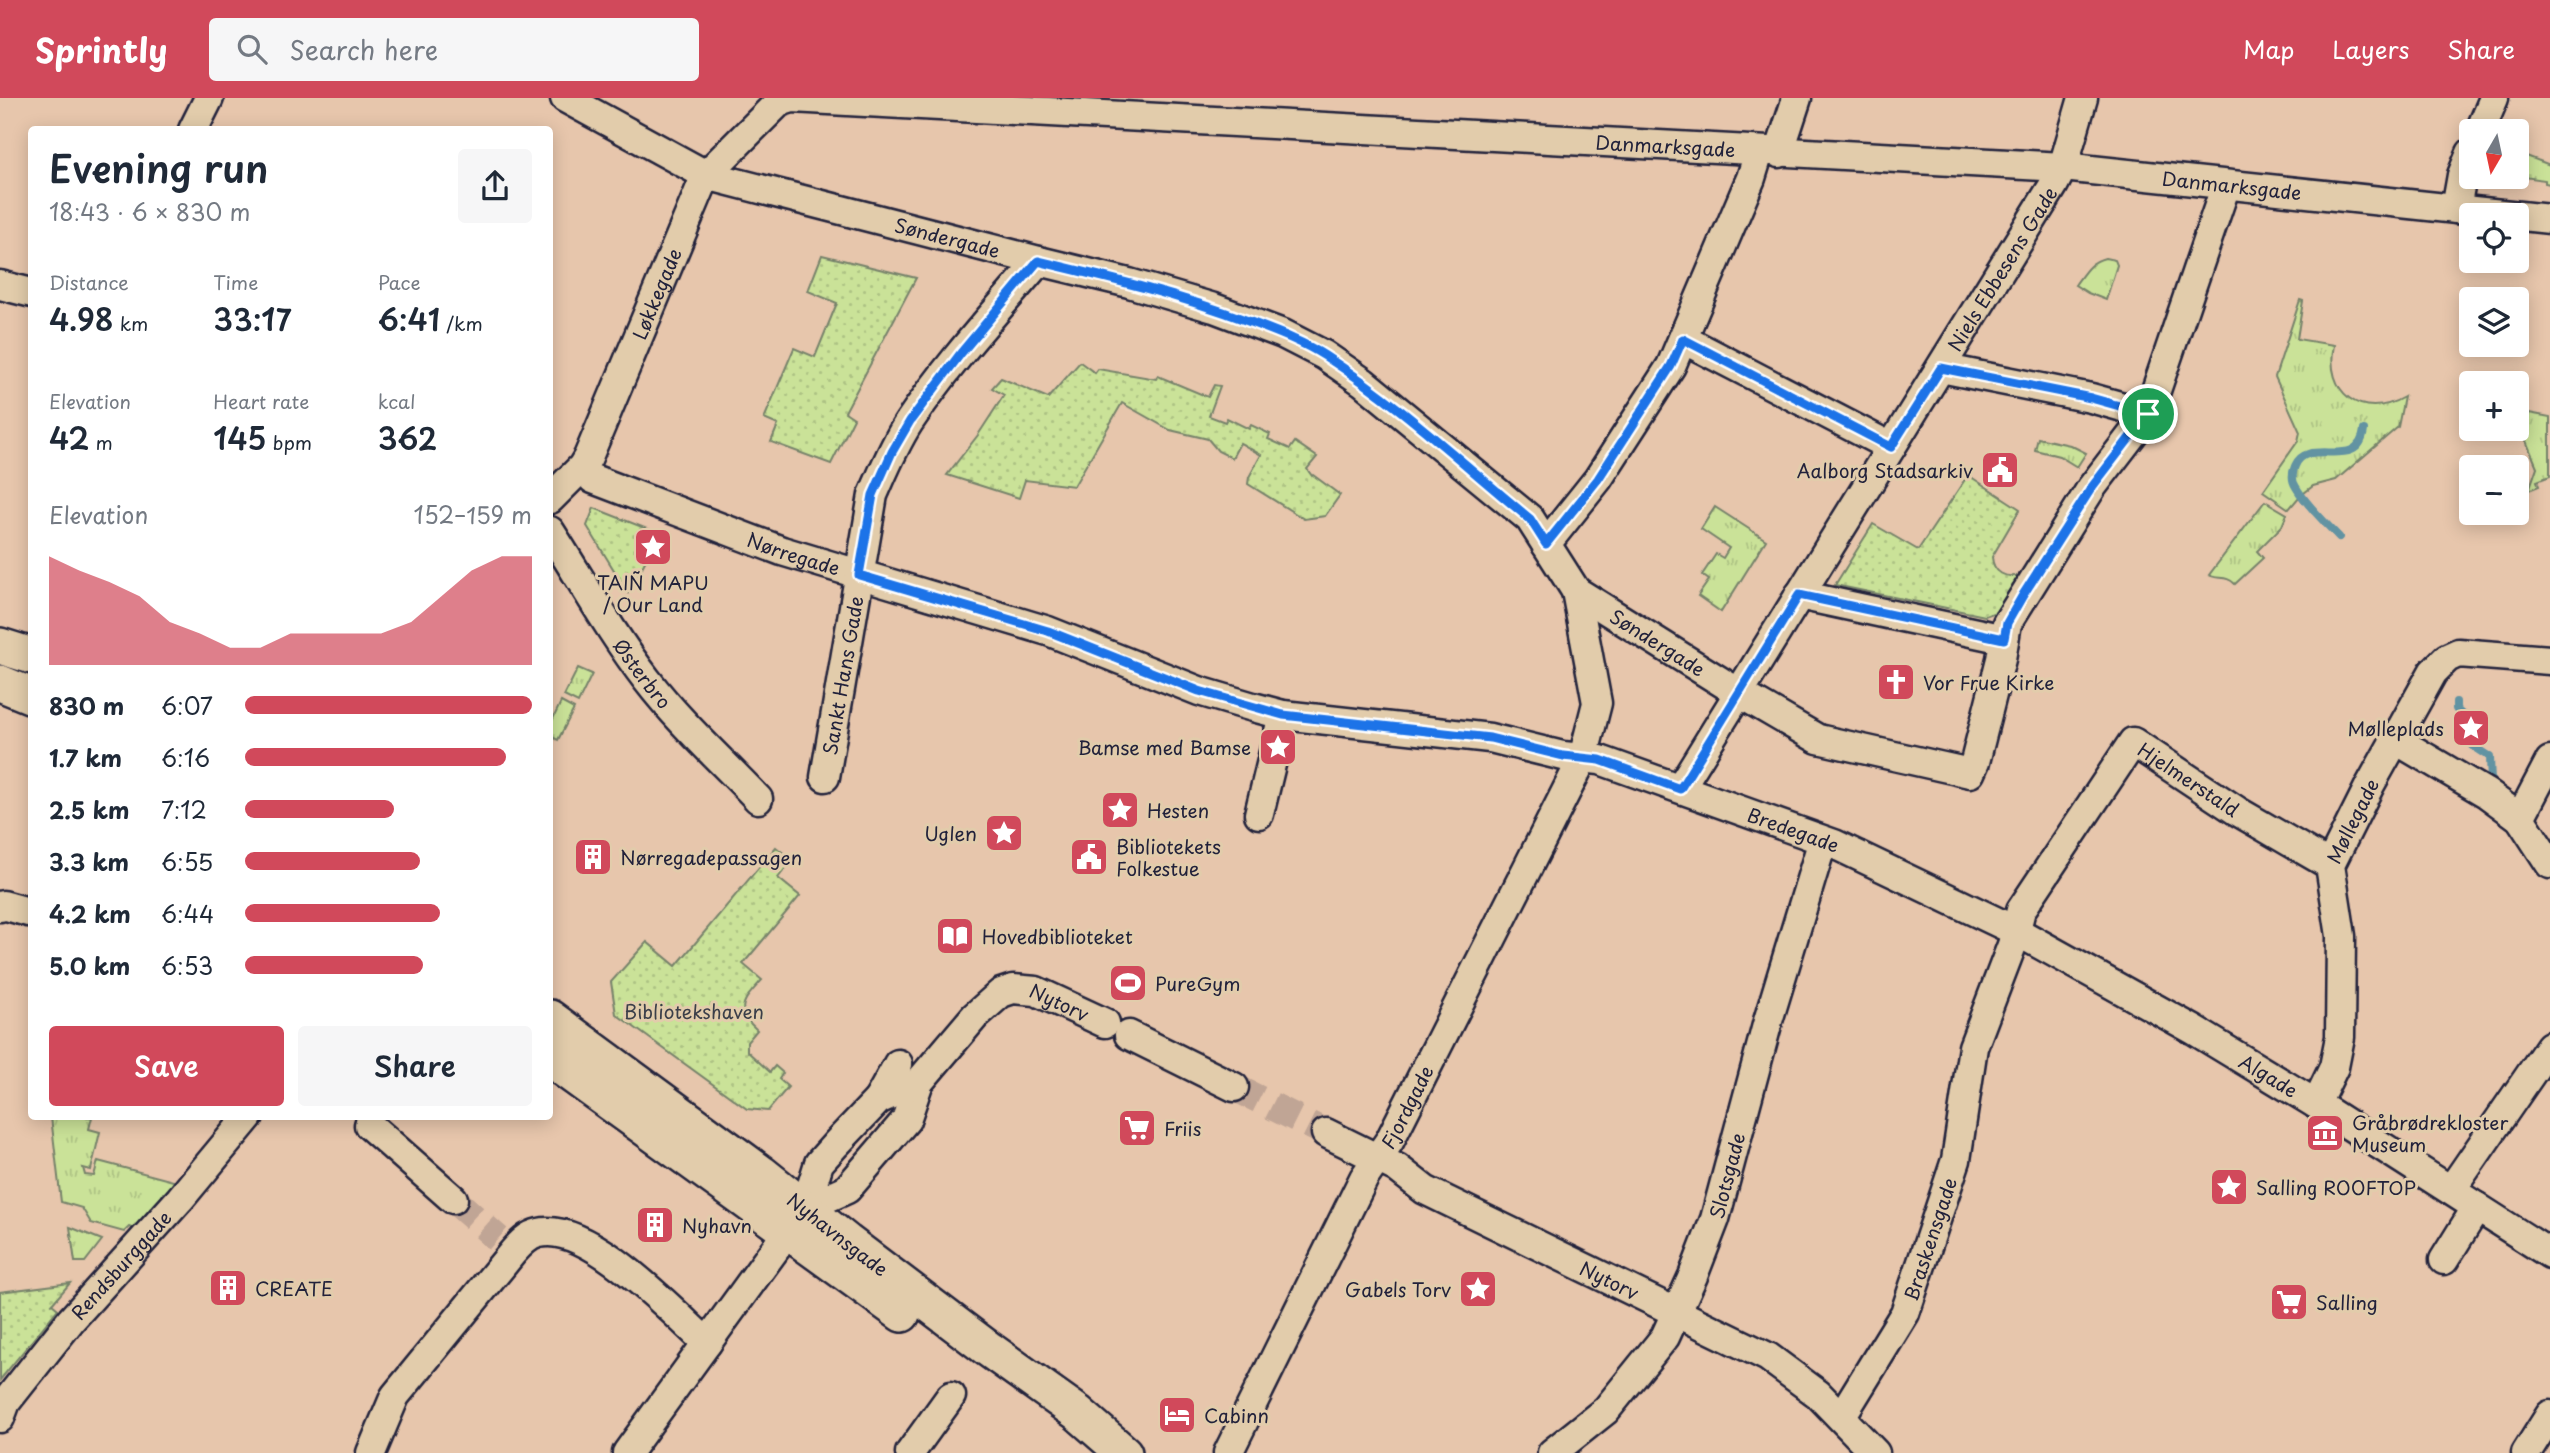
<!DOCTYPE html>
<html lang="en">
<head>
<meta charset="utf-8">
<style>
  :root { --surface:#fff; --page:#f6f6f7; --text:#1f2937; --muted:#747a83; --accent:#d1495b }
  body { margin:0; font-family:"Playpen Sans",sans-serif; background:var(--page); color:var(--text); height:100vh; display:flex; flex-direction:column; font-size:26px; white-space:nowrap }
  * { box-sizing:border-box; margin:0 }
  p { font-size:23px; color:var(--muted) }
  .icon { flex:none; width:38px; height:38px; fill:none; stroke:currentColor; stroke-width:2; stroke-linecap:round; stroke-linejoin:round }
  .map { position:relative; flex:1; overflow:hidden }
  .panel { position:absolute; left:28px; top:28px; width:525px; height:994px; display:flex; flex-direction:column; background:var(--surface); border-radius:7px; box-shadow:0 4px 18px #0003 }
  .panel>* { flex:none }
  .needle { width:46px; rotate:189deg }
  .tools { position:absolute; left:2459px; top:21px; display:grid; gap:14px }
  .tools a { display:grid; place-items:center; width:70px; height:70px; border-radius:7px; background:var(--surface); box-shadow:0 4px 18px #0003; font-size:35px }
  .pin { position:absolute; display:grid; place-items:center; width:60px; height:60px; color:#fff; margin:-30px; border:4px solid #fff; border-radius:50%; box-shadow:0 2px 7px #0007 }
  .round { display:grid; place-items:center; flex:none; width:74px; height:74px; border-radius:7px; background:var(--page) }
  .headline { display:flex; align-items:center; justify-content:space-between; height:119px; padding:0 21px }
  h1 { font-size:38px; font-weight:600; line-height:52px }
  .metrics { display:grid; grid-template-columns:repeat(3,1fr); gap:10px; height:119px; padding:7px 21px }
  .metrics div { display:grid; align-content:center }
  .metrics b { font-size:30px; font-weight:600 }
  .metrics small { font-size:19px; font-weight:400 }
  .metrics p { font-size:19px }
  .chart { height:196px; padding:14px 21px }
  .chart p { display:flex; justify-content:space-between }
  .chart svg { width:100%; height:126px; margin-top:7px; fill:var(--accent); opacity:.7 }
  .cta { display:flex; gap:14px; margin-top:auto; padding:14px 21px }
  .cta a { flex:1; height:80px; border-radius:7px; background:var(--accent); color:#fff; font-size:28px; font-weight:600; line-height:80px; text-align:center }
  .cta a+a { background:var(--page); color:var(--text) }
  ul { padding:0 21px; list-style:none; font-size:23px }
  li { display:grid; grid-template-columns:112px 84px 1fr; align-items:center; height:52px }
  li i { height:18px; border-radius:9px; background:var(--accent) }
  header { display:flex; align-items:center; gap:42px; box-sizing:border-box; height:98px; padding:0 35px; background:var(--accent); color:#fff }
  header strong { font-size:33px }
  nav { display:flex; gap:38px; margin-inline-start:auto; font-size:24px }
  .search { width:490px; height:63px; background:var(--page); display:flex; align-items:center; gap:18px; box-sizing:border-box; padding:0 24px; border-radius:7px; color:var(--muted); font-size:26px }
  .map>svg:first-child { display:block }
  .grass { fill:url(#grass-tufts); stroke:#76826a; stroke-width:2 }
  .park { fill:url(#park-dots); stroke:#76826a; stroke-width:2 }
  .lines { fill:none; stroke-linecap:round; stroke-linejoin:round }
  .stream { stroke:#6293a2; stroke-width:8 }
  .minor-tunnel { stroke:#c0a595; stroke-width:28; stroke-dasharray:28 14; stroke-linecap:butt }
  .minor-casing { stroke:#22223b; stroke-width:33 }
  .major-casing { stroke:#22223b; stroke-width:40 }
  .minor { stroke:#e2ccab; stroke-width:28 }
  .major { stroke:#e2ccab; stroke-width:35 }
  .route-casing { stroke:#fff; stroke-width:14 }
  .route { stroke:#1a73e8; stroke-width:9 }
  .labels { text-anchor:middle; dominant-baseline:central; stroke-width:6; stroke-linejoin:round; paint-order:stroke }
  .street-label { font-size:19px; fill:#22223b; stroke:#e2ccab }
  .poi-label { font-size:19px; fill:#22223b; stroke:#e2ccab; text-anchor:start }
  .park-label { font-size:19px; fill:#3b3f49; stroke:#e2ccab }
</style>
</head>
<body>
<header>
<strong>Sprintly</strong>
<div class="search"><svg class="icon" aria-label="search" viewBox="0 0 24 24"><circle cx="10" cy="10" r="6"/><path d="M15 15l6 6"/></svg>Search here</div>
<nav><a>Map</a><a>Layers</a><a>Share</a></nav>
</header>
<div class="map">
<svg width="2550" height="1355" viewBox="0 0 2550 1355">
  <defs>
    <pattern id="grass-tufts" width="24" height="20" patternUnits="userSpaceOnUse" patternTransform="scale(1.75)"><rect width="24" height="20" fill="#cae298"/><path d="M3 7l-1-3M5 7V3M7 7l1-3M15 17l-1-3M17 17v-4M19 17l1-3" fill="none" stroke="#adc284"/></pattern>
    <pattern id="park-dots" width="8" height="8" patternUnits="userSpaceOnUse" patternTransform="scale(1.75)"><rect width="8" height="8" fill="#cae298"/><path d="M2 2h.1M6 6h.1" fill="none" stroke="#adc284" stroke-width="1.8" stroke-linecap="round"/></pattern>
  </defs>
  <rect width="100%" height="100%" fill="#e7c6ac"/>
  <filter id="ink" filterUnits="userSpaceOnUse"><feTurbulence type="fractalNoise" baseFrequency=".0143" numOctaves="2"/><feDisplacementMap in="SourceGraphic" scale="14" xChannelSelector="R" yChannelSelector="G"/><feConvolveMatrix kernelMatrix="1 2 1 2 8 2 1 2 1" color-interpolation-filters="sRGB"/></filter>
  <g filter="url(#ink)">
    <path class="grass" d="M2516,54L2550,67V86L2545,85V82L2517,78Z
      M2105,160L2115,162L2117,167L2106,202L2088,195L2075,187C2084,175 2089,164 2105,160Z
      M2300,202L2303,203L2297,241L2334,247C2324,294 2361,324 2404,299L2398,329L2336,382L2313,388L2299,399L2289,411L2263,393L2298,343L2300,334L2275,279Z
      M2529,315L2550,319V378L2537,383L2539,388L2529,392L2537,369L2524,338Z
      M2038,340L2070,347L2086,355L2077,369L2059,358L2035,352Z
      M2265,403L2287,416L2282,428L2257,453L2263,460L2235,486C2227,477 2217,482 2209,477Z
      M1715,409L1766,442L1721,514L1698,498L1709,482L1702,477L1716,456L1723,460L1729,450L1701,431Z
      M578,570L592,576L578,605L564,598Z
      M561,604L574,611L558,642L550,638V627Z
      M51,1019H92L89,1031L100,1034L91,1072L83,1070L85,1077L94,1078L98,1063L181,1085L173,1096L163,1095L157,1116L150,1111L134,1132L129,1129L124,1134L91,1125L82,1110L61,1104Z
      M70,1129L102,1142L85,1164H75Z"/>
    <path class="park" d="M822,157L916,180L845,314L854,320L831,366L771,344L778,327L764,321L794,250L815,259L837,205L808,193Z
      M1080,264L1095,275L1098,271L1156,281L1158,278L1208,299L1214,287L1220,288L1209,318L1225,324L1227,320L1249,331L1251,327L1270,336L1268,341L1290,351L1295,344L1317,359L1307,371L1312,378L1313,377L1340,397L1325,418L1304,421L1248,386L1249,379L1261,357L1240,345L1232,360L1218,353L1208,341L1170,332L1122,305L1074,388L1025,382L1019,400L947,377L978,337L1004,297L992,290L1001,280L1048,300Z
      M1968,377L2020,411L1992,459C1993,475 2006,481 2020,477L1996,514L1985,518L1835,487L1873,426L1918,452Z
      M594,410L660,436L628,495L587,428Z
      M776,749L792,762L778,780L800,798L743,866L762,882C744,902 733,911 757,932L747,944V953L770,974L775,968L783,975L779,981L788,989L768,1013L747,1011L616,916L611,884L647,844L676,868Z
      M70,1185L52,1206L58,1211L0,1282V1194Z"/>
    <g class="lines">
      <path class="stream" d="M2339,439C2325,424 2306,407 2296,389C2292,383 2292,375 2295,368C2307,337 2359,375 2364,332
        M2456,604V611L2474,628L2473,648L2490,659L2491,685"/>
      <path class="minor-tunnel" d="M1234,989L1326,1035
        M453,1101L498,1141"/>
      <defs>
        <g id="minor">
          <path id="s1" d="M565,0L706,77L1039,163L1129,185L1214,210L1283,236L1324,257L1363,284L1530,421L1576,493L1739,595L1818,641L1970,675L1975,664L2001,561L2007,525L2092,389L2148,316L2226,87"/>
          <path d="M193,32L209,0"/>
          <path d="M2480,33L2494,0"/>
          <path d="M1779,55L1797,0"/>
          <path d="M2456,111L2462,77L2471,55"/>
          <path d="M0,187L32,195"/>
          <path d="M1683,241L1891,349"/>
          <path d="M1941,270L2091,300L2148,316"/>
          <path id="s2" d="M593,381L782,453L1048,533L1199,593L1253,609L1283,617L1490,640L1563,658L1600,662L1834,746L2016,833L2194,932L2316,1006L2550,1156"/>
          <path id="s3" d="M550,401L582,369L588,359L706,77L779,4L792,0L2063,69L2550,121"/>
          <path id="s4" d="M550,433C582,483 611,535 647,582C680,625 721,662 758,701"/>
          <path d="M1546,446L1598,381L1671,268L1751,80L1759,54"/>
          <path d="M1799,497L2004,541"/>
          <path d="M2396,642L2486,695L2520,720L2550,766"/>
          <path id="s5" d="M825,679L873,397C884,372 894,347 909,324C947,267 994,216 1039,163"/>
          <path id="s6" d="M1680,690L2053,88L2063,69L2083,0"/>
          <path d="M1259,716L1283,617"/>
          <path d="M2520,720L2550,663"/>
          <path d="M0,809L3,807L32,815"/>
          <path d="M1129,937L1234,989"/>
          <path d="M878,1002L898,966"/>
          <path id="s7" d="M2316,1006L2334,969L2340,939L2341,838L2330,767L2370,687L2433,574L2447,560L2458,555L2550,562"/>
          <path d="M369,1027L453,1101"/>
          <path id="s8" d="M1326,1035L1397,1070L1425,1092L1768,1259L1818,1296L1875,1355"/>
          <path d="M2451,1092L2550,948"/>
          <path id="s9" d="M805,1110L847,1091L906,1022L919,984L975,918L1001,895L1013,891L1036,893L1105,925"/>
          <path d="M2444,1162L2477,1109"/>
          <path id="s10" d="M1841,1319L1905,1215L1956,1062L1973,949L2012,847L2021,812L2133,644L2237,713L2330,767"/>
          <path id="s11" d="M0,1320L6,1304L71,1222L180,1101L249,1018"/>
          <path d="M371,1355L395,1298L513,1154C520,1146 528,1137 539,1135C589,1124 672,1213 707,1245"/>
          <path d="M627,1355L805,1110L819,1065L836,1046L878,1002L919,984"/>
          <path d="M910,1355L951,1298"/>
          <path id="s12" d="M1228,1355L1364,1080L1390,1042L1583,660L1597,605L1576,493"/>
          <path id="s13" d="M1552,1355L1606,1312L1665,1239L1693,1178L1715,1121L1768,923L1819,755"/>
          <path d="M2526,1355L2550,1317"/>
        </g>
        <g id="major">
          <path d="M0,548L32,558"/>
          <path d="M0,585L32,598"/>
          <path id="s14" d="M550,920L761,1075L847,1144L987,1250L1078,1315L1124,1355"/>
          <path d="M550,961L902,1216"/>
        </g>
      </defs>
      <use href="#minor" class="minor-casing"/>
      <use href="#major" class="major-casing"/>
      <use href="#minor" class="minor"/>
      <use href="#major" class="major"/>
    </g>
  </g>
  <g class="lines" filter="url(#ink)">
    <defs>
      <path id="route" d="M1038,163C1109,180 1180,197 1248,223C1274,233 1302,243 1325,258C1398,305 1463,366 1530,421L1546,446L1598,381L1671,268L1683,241L1891,349L1941,270L2091,300L2148,316L2092,389L2023,497L2007,525L2004,541L1799,497L1680,691L1600,662L1563,658L1490,640L1283,617L1199,593L1048,533L859,477L873,397L892,354L910,323L961,255Z"/>
    </defs>
    <use href="#route" class="route-casing"/>
    <use href="#route" class="route"/>
  </g>
  <defs>
    <symbol id="civic-square" viewBox="-11 -11 22 22"><rect x="-9" y="-9" width="18" height="18" rx="4" fill="#d1495b" stroke="#e2ccab"/><path d="M-.6-6.5H3V-4.5H.6V-3L4-1V1h2V6H-6V1h2V-1L-.6-3ZM-1.2 2.5V6h2.4V2.5Z" fill="#fff"/></symbol>
    <symbol id="sight-square" viewBox="-11 -11 22 22"><rect x="-9" y="-9" width="18" height="18" rx="4" fill="#d1495b" stroke="#e2ccab"/><path d="M0-6L1.8-2.2L6-1.7L2.9 1.2L3.7 5.4L0 3.3L-3.7 5.4L-2.9 1.2L-6-1.7L-1.8-2.2Z" fill="#fff"/></symbol>
    <symbol id="church-square" viewBox="-11 -11 22 22"><rect x="-9" y="-9" width="18" height="18" rx="4" fill="#d1495b" stroke="#e2ccab"/><path d="M-1.2-6h2.4v3.5h3.3v2.4h-3.3V6h-2.4V-.1h-3.3v-2.4h3.3Z" fill="#fff"/></symbol>
    <symbol id="building-square" viewBox="-11 -11 22 22"><rect x="-9" y="-9" width="18" height="18" rx="4" fill="#d1495b" stroke="#e2ccab"/><path d="M-4-6H4V6H1V3H-1V6H-4ZM-2.5-4.3h1.7v1.8h-1.7ZM.8-4.3h1.7v1.8H.8ZM-2.5-1h1.7V.8h-1.7ZM.8-1h1.7V.8H.8Z" fill="#fff"/></symbol>
    <symbol id="library-square" viewBox="-11 -11 22 22"><rect x="-9" y="-9" width="18" height="18" rx="4" fill="#d1495b" stroke="#e2ccab"/><path d="M-6-4Q-3-5.5-.7-3.5V5Q-3 3-6 4ZM6-4Q3-5.5 .7-3.5V5Q3 3 6 4Z" fill="#fff"/></symbol>
    <symbol id="stadium-square" viewBox="-11 -11 22 22"><rect x="-9" y="-9" width="18" height="18" rx="4" fill="#d1495b" stroke="#e2ccab"/><path d="M0-5a6.5 5 0 1 0 0 10a6.5 5 0 1 0 0-10ZM-3.5-1.8h7v3.6h-7Z" fill="#fff"/></symbol>
    <symbol id="supermarket-square" viewBox="-11 -11 22 22"><rect x="-9" y="-9" width="18" height="18" rx="4" fill="#d1495b" stroke="#e2ccab"/><path d="M-6-5.5h2.5l.6 2H6L4.5 2H-2.5L-4.4-4H-6ZM-1.5 3.2a1.3 1.3 0 1 0 .1 0ZM3 3.2a1.3 1.3 0 1 0 .1 0Z" fill="#fff"/></symbol>
    <symbol id="museum-square" viewBox="-11 -11 22 22"><rect x="-9" y="-9" width="18" height="18" rx="4" fill="#d1495b" stroke="#e2ccab"/><path d="M0-6L6-3V-2H-6V-3ZM-5-1h2V3h-2ZM-1-1h2V3h-2ZM3-1h2V3H3ZM-6 4H6V6H-6Z" fill="#fff"/></symbol>
    <symbol id="hotel-square" viewBox="-11 -11 22 22"><rect x="-9" y="-9" width="18" height="18" rx="4" fill="#d1495b" stroke="#e2ccab"/><path d="M-6-4.5h1.5V1H6V5H4.5V3h-9V5H-6ZM-4 0a1.8 1.8 0 1 1 3.6 0ZM.5 0V-2.5h3Q6-2.5 6 0Z" fill="#fff"/></symbol>
  </defs>
  <g fill-rule="evenodd">
    <use href="#civic-square" x="1978" y="350" width="44" height="44"/>
    <use href="#sight-square" x="631" y="427" width="44" height="44"/>
    <use href="#church-square" x="1874" y="562" width="44" height="44"/>
    <use href="#sight-square" x="2449" y="608" width="44" height="44"/>
    <use href="#sight-square" x="1256" y="627" width="44" height="44"/>
    <use href="#sight-square" x="1098" y="690" width="44" height="44"/>
    <use href="#sight-square" x="982" y="713" width="44" height="44"/>
    <use href="#building-square" x="571" y="737" width="44" height="44"/>
    <use href="#civic-square" x="1067" y="737" width="44" height="44"/>
    <use href="#library-square" x="933" y="816" width="44" height="44"/>
    <use href="#stadium-square" x="1106" y="863" width="44" height="44"/>
    <use href="#supermarket-square" x="1115" y="1008" width="44" height="44"/>
    <use href="#museum-square" x="2303" y="1013" width="44" height="44"/>
    <use href="#sight-square" x="2207" y="1067" width="44" height="44"/>
    <use href="#building-square" x="633" y="1105" width="44" height="44"/>
    <use href="#building-square" x="206" y="1168" width="44" height="44"/>
    <use href="#sight-square" x="1456" y="1169" width="44" height="44"/>
    <use href="#supermarket-square" x="2267" y="1182" width="44" height="44"/>
    <use href="#hotel-square" x="1155" y="1295" width="44" height="44"/>
  </g>
  <g class="labels">
    <g class="street-label">
      <text stroke="none"><textPath href="#s3" startOffset="1354">Danmarksgade</textPath></text>
      <text stroke="none"><textPath href="#s3" startOffset="1922">Danmarksgade</textPath></text>
      <text stroke="none"><textPath href="#s1" startOffset="410">Søndergade</textPath></text>
      <text stroke="none"><textPath href="#s6" startOffset="611">Niels Ebbesens Gade</textPath></text>
      <text stroke="none"><textPath href="#s3" startOffset="234">Løkkegade</textPath></text>
      <text stroke="none"><textPath href="#s2" startOffset="214">Nørregade</textPath></text>
      <text stroke="none"><textPath href="#s1" startOffset="1251">Søndergade</textPath></text>
      <text stroke="none"><textPath href="#s4" startOffset="170">Østerbro</textPath></text>
      <text stroke="none"><textPath href="#s5" startOffset="103">Sankt Hans Gade</textPath></text>
      <text stroke="none"><textPath href="#s10" startOffset="812">Hjelmerstald</textPath></text>
      <text stroke="none"><textPath href="#s7" startOffset="294">Møllegade</textPath></text>
      <text stroke="none"><textPath href="#s2" startOffset="1256">Bredegade</textPath></text>
      <text stroke="none"><textPath href="#s9" startOffset="360">Nytorv</textPath></text>
      <text stroke="none"><textPath href="#s2" startOffset="1792">Algade</textPath></text>
      <text stroke="none"><textPath href="#s12" startOffset="390">Fjordgade</textPath></text>
      <text stroke="none"><textPath href="#s13" startOffset="336">Slotsgade</textPath></text>
      <text stroke="none"><textPath href="#s14" startOffset="360">Nyhavnsgade</textPath></text>
      <text stroke="none"><textPath href="#s10" startOffset="200">Braskensgade</textPath></text>
      <text stroke="none"><textPath href="#s11" startOffset="196">Rendsburggade</textPath></text>
      <text stroke="none"><textPath href="#s8" startOffset="320">Nytorv</textPath></text>
    </g>
    <g class="poi-label">
      <text x="1973" y="372" text-anchor="end">Aalborg Stadsarkiv</text>
      <text x="653" y="484" text-anchor="middle">TAIÑ MAPU<tspan x="653" dy="22">/ Our Land</tspan></text>
      <text x="1923" y="584">Vor Frue Kirke</text>
      <text x="2444" y="630" text-anchor="end">Mølleplads</text>
      <text x="1251" y="649" text-anchor="end">Bamse med Bamse</text>
      <text x="1147" y="712">Hesten</text>
      <text x="977" y="735" text-anchor="end">Uglen</text>
      <text x="1116" y="748">Bibliotekets<tspan x="1116" dy="22">Folkestue</tspan></text>
      <text x="620" y="759">Nørregadepassagen</text>
      <text x="982" y="838">Hovedbiblioteket</text>
      <text x="1155" y="885">PureGym</text>
      <text x="2352" y="1024">Gråbrødrekloster<tspan x="2352" dy="22">Museum</tspan></text>
      <text x="1164" y="1030">Friis</text>
      <text x="2256" y="1089">Salling ROOFTOP</text>
      <text x="682" y="1127">Nyhavn</text>
      <text x="255" y="1190">CREATE</text>
      <text x="1451" y="1191" text-anchor="end">Gabels Torv</text>
      <text x="2316" y="1204">Salling</text>
      <text x="1204" y="1317">Cabinn</text>
    </g>
    <g class="park-label">
      <text x="694" y="913">Bibliotekshaven</text>
    </g>
  </g>
</svg>
<div class="tools">
<a><svg class="needle" viewBox="-14 -14 28 28"><path d="M0-13l5 13h-10z" fill="#e53935"/><path d="M0 13l5-13h-10z" fill="#747a83"/></svg></a>
<a><svg class="icon" aria-label="locate" viewBox="0 0 24 24"><circle cx="12" cy="12" r="6"/><path d="M12 2v4M12 18v4M2 12h4M18 12h4"/></svg></a>
<a><svg class="icon" aria-label="layers" viewBox="0 0 24 24"><path d="M12 4l9 5-9 5-9-5zM3 14l9 5 9-5"/></svg></a>
<a>+</a>
<a>−</a>
</div>
<div class="pin" style="left:2148px;top:316px;background:#1e9e55"><svg class="icon" aria-label="arrive" viewBox="0 0 24 24"><path d="M6 21V4h12l-3 4 3 4H6"/></svg></div>
<section class="panel">
<div class="headline"><div><h1>Evening run</h1><p>18:43 · 6 × 830 m</p></div><a class="round"><svg class="icon" aria-label="share" viewBox="0 0 24 24"><path d="M12 15V3M7 8l5-5 5 5M5 13v7h14v-7"/></svg></a></div>
<div class="metrics">
<div><p>Distance</p><b>4.98<small> km</small></b></div>
<div><p>Time</p><b>33:17</b></div>
<div><p>Pace</p><b>6:41<small> /km</small></b></div>
</div>
<div class="metrics">
<div><p>Elevation</p><b>42<small> m</small></b></div>
<div><p>Heart rate</p><b>145<small> bpm</small></b></div>
<div><p>kcal</p><b>362</b></div>
</div>
<div class="chart"><p><span>Elevation</span>152–159 m</p>
<svg viewBox="0 0 160 44" preserveAspectRatio="none"><path d="M0 44V6L10 11L20 15L30 20L40 29L50 33L60 38L70 38L80 33L90 33L100 33L110 33L120 29L130 20L140 11L150 6L160 6V44z"/></svg>
</div>
<ul>
<li><b>830 m</b>6:07<i style="width:100%"></i></li>
<li><b>1.7 km</b>6:16<i style="width:91%"></i></li>
<li><b>2.5 km</b>7:12<i style="width:52%"></i></li>
<li><b>3.3 km</b>6:55<i style="width:61%"></i></li>
<li><b>4.2 km</b>6:44<i style="width:68%"></i></li>
<li><b>5.0 km</b>6:53<i style="width:62%"></i></li>
</ul>
<div class="cta"><a>Save</a><a>Share</a></div>
</section>
</div>
</body>
</html>
